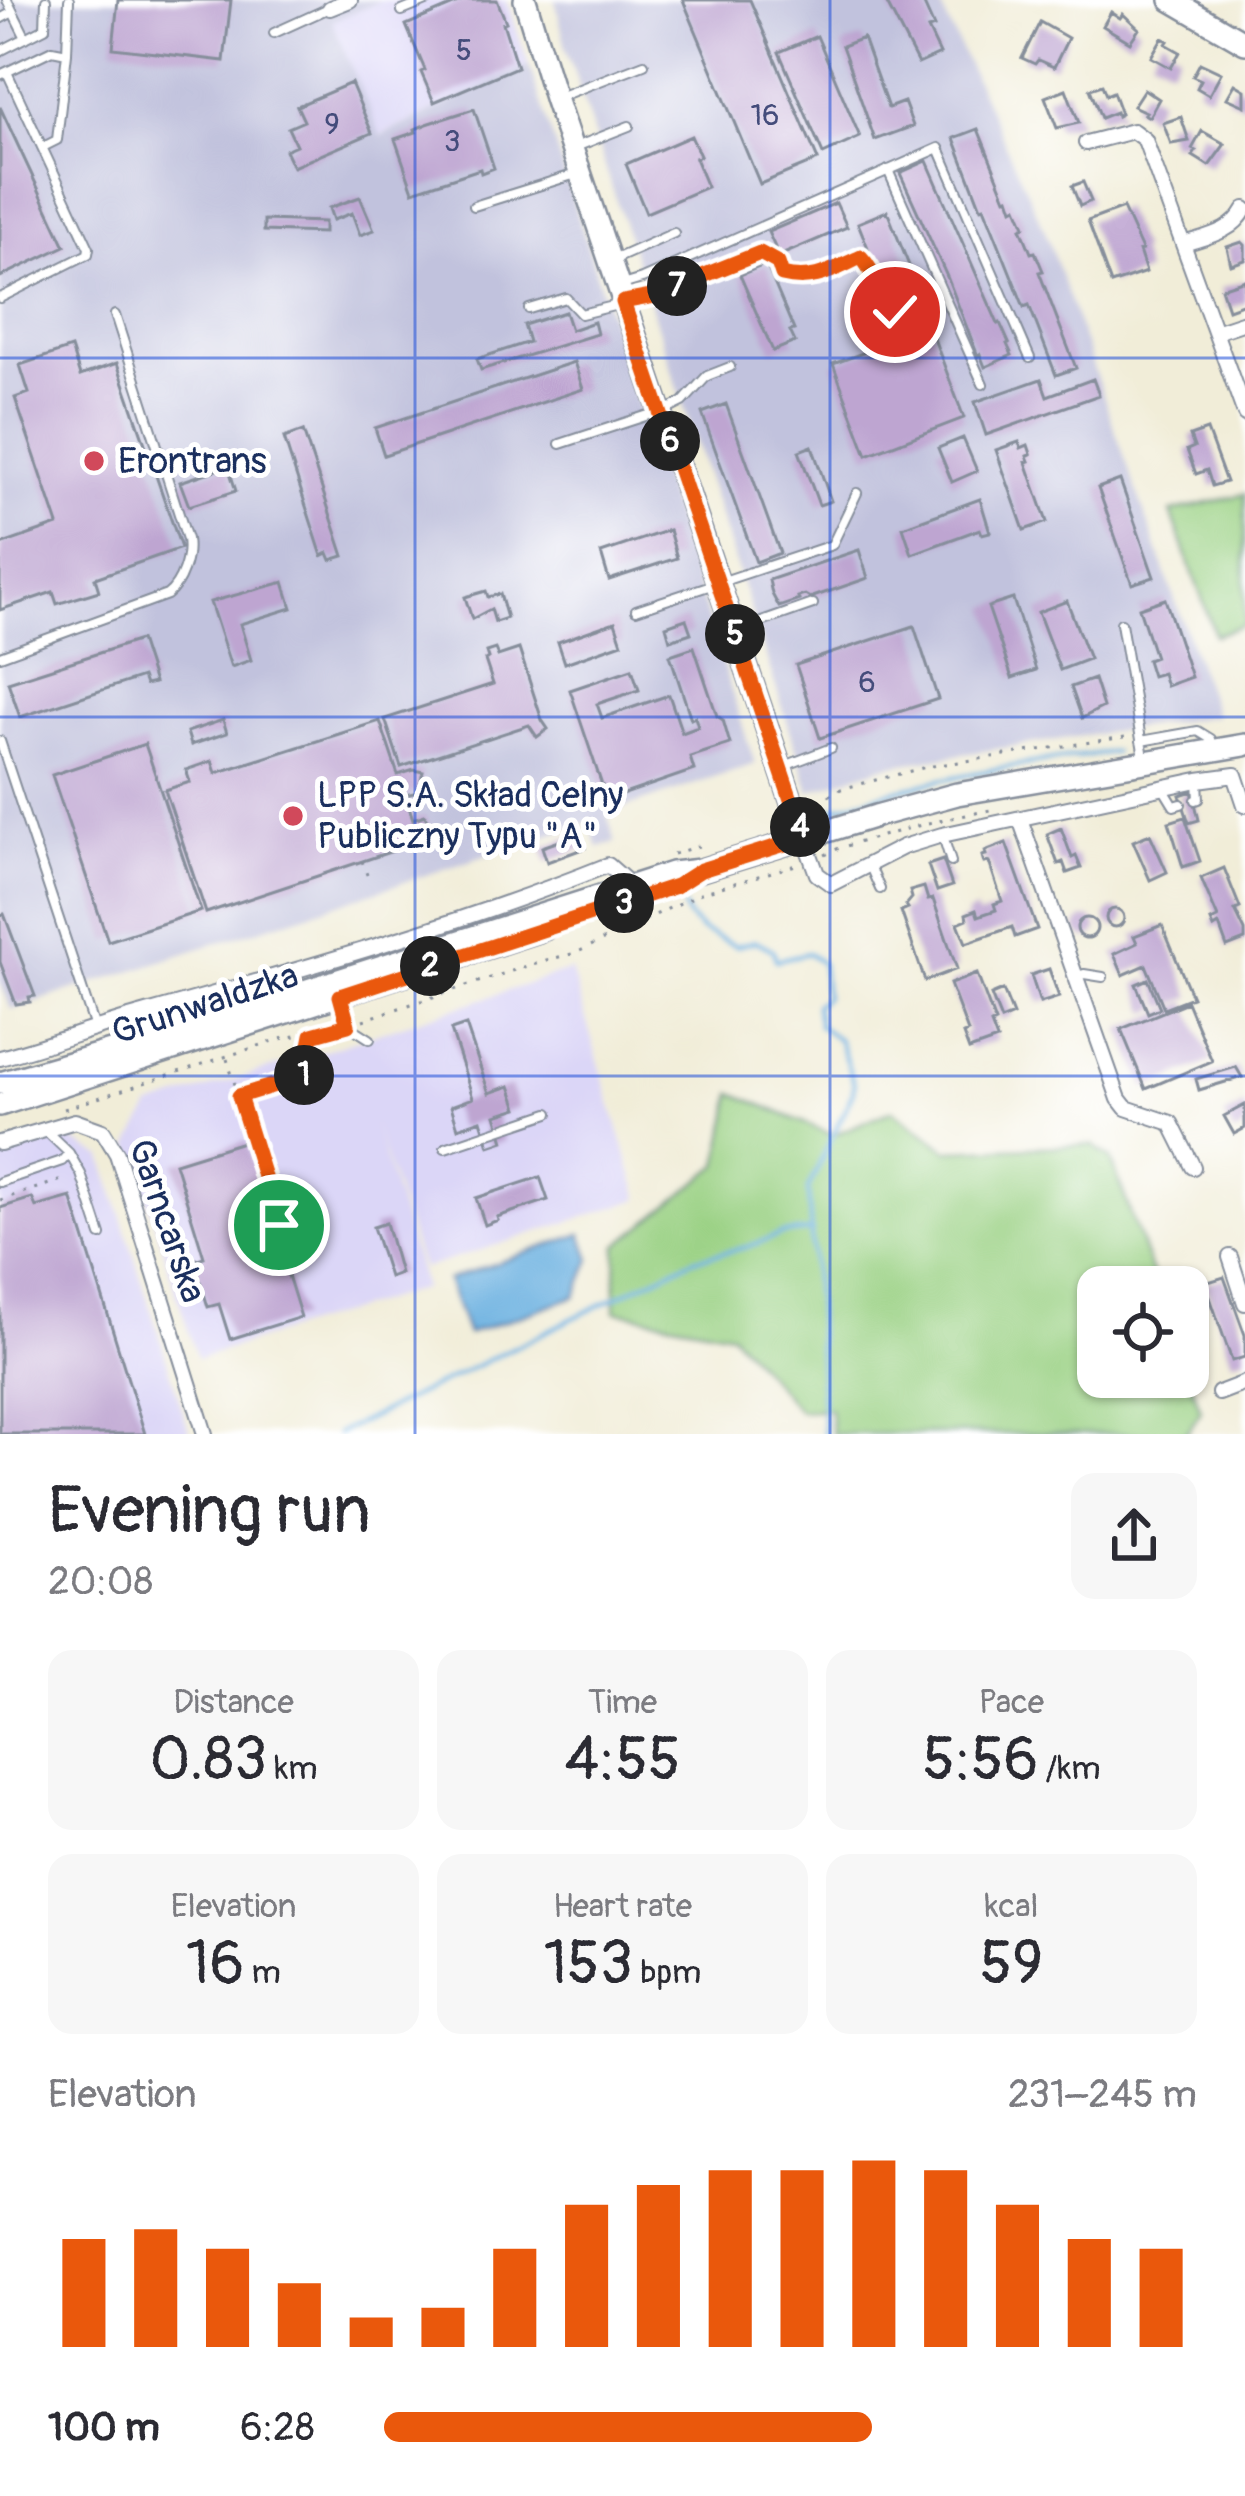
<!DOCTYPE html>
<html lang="en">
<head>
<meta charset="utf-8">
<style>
  :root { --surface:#fff; --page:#f7f7f7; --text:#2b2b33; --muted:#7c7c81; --accent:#ea580c }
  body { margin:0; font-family:Pangolin,sans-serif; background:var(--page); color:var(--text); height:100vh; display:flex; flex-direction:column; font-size:45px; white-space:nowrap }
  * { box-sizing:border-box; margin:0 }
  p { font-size:39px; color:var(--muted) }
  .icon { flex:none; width:66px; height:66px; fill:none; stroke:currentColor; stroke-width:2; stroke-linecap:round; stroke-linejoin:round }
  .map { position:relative; height:1434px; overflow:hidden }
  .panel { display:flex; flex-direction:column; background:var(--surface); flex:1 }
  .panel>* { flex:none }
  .controls { position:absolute; left:1077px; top:1266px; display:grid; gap:24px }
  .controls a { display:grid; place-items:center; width:132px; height:132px; border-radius:24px; background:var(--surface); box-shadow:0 3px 9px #0004; font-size:60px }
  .pin { position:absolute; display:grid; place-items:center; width:102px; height:102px; color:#fff; margin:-51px; border:6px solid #fff; border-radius:50%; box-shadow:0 3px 12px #0007 }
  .km { position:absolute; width:60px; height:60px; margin:-30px; border-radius:50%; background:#222; color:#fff; font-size:33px; line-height:60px; text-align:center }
  .round { display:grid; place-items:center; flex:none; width:126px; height:126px; border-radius:24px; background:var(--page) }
  .headline { display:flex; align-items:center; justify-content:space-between; height:204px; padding:0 48px }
  h1 { font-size:66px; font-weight:600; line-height:90px }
  .stats { display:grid; grid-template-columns:repeat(3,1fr); gap:18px; height:204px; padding:12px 48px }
  .stats div { display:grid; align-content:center; border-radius:24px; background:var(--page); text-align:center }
  .stats b { font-size:60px; font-weight:600 }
  .stats small { font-size:33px; font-weight:400 }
  .stats p { font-size:33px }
  .chart { height:336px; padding:24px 48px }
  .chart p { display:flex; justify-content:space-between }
  .chart svg { width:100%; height:216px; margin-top:12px; stroke:var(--accent); stroke-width:6 }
  ul { padding:0 48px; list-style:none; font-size:39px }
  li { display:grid; grid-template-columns:192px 144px 1fr; align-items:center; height:90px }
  li i { height:30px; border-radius:15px; background:var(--accent) }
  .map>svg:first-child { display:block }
  .built { fill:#dbd6f7 }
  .industrial { fill:#c1c2dd }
  .green { fill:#99d082; stroke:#5a8070; stroke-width:3 }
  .water { fill:#6ab0e0; stroke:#42709f; stroke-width:3 }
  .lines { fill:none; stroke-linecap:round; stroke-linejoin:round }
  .stream { stroke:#6ab0e0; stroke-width:4.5 }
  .building { fill:#bea5d1 }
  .lane-casing { stroke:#868e9b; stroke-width:12 }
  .street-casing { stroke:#868e9b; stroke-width:18 }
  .secondary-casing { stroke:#868e9b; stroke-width:26 }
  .primary-casing { stroke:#868e9b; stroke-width:26 }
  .path { stroke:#868e9b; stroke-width:3; stroke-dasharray:3 9; stroke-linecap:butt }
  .lane { stroke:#fff; stroke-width:8 }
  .street { stroke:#fff; stroke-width:14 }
  .secondary { stroke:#fff; stroke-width:21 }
  .primary { stroke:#fff; stroke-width:21 }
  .route-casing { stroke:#fff; stroke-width:24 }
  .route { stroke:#ea580c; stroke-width:15 }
  .grid { fill:none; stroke:#1d4ed8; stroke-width:3; stroke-opacity:0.55 }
  .poi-dot { fill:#d1495b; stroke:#fff; stroke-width:4.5 }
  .labels { text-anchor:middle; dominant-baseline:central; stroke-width:10; stroke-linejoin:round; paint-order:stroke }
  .number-label { font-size:30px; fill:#444c7b }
  .poi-label { font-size:36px; fill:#1b2f5e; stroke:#fff; text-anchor:start }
  .street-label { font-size:36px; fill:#1b2f5e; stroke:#fff }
</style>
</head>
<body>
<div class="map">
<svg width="1245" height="1434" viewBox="0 0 1245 1434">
  <rect width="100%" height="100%" fill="#fff"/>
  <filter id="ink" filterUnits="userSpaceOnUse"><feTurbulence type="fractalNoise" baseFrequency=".00833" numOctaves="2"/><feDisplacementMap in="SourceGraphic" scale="24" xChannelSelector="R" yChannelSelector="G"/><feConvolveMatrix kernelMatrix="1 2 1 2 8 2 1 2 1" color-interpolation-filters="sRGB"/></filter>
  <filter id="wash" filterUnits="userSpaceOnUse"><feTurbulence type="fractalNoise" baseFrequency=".004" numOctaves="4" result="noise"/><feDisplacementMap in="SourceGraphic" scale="48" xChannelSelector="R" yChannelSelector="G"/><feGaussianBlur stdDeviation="2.7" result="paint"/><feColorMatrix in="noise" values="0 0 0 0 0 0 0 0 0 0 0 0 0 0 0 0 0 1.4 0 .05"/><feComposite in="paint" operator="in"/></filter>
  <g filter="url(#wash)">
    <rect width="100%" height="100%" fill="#f1edd8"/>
    <path class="built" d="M381,0H507L529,65L380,136L331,21Z
      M571,970L640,1199L422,1269L373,1121L424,1288L197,1359L130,1145L151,1107Z
      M65,1136L103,1157L190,1434H0V1156Z"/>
    <path class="industrial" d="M0,0H381L332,21L381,136L529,65L755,764L607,814L616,842L598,847L589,822L11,1010L0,981Z
      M555,0H938L1044,228L1216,716L884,766L810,791L566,48Z"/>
    <path class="green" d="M1245,494V625L1215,635L1171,512Z
      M733,1093L833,1135L892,1110L948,1150L1093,1145L1111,1159L1157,1287H1098V1377H1188V1374L1201,1411L1186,1434H832L830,1409L799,1411L731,1333L615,1311L617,1246L719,1165Z"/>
    <path class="water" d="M582,1234L591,1259L576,1296L467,1334L447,1280Z"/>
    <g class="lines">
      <path class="stream" d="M829,810C922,779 1017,764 1114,752
        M684,908L687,916L701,930L736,946L756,941L773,950L776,960L808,953L822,964L825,997L815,1005L819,1026L839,1040L854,1084L853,1092L808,1189L824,1434
        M337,1434L694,1259L747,1247L782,1234L812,1231"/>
    </g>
    <g id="blocks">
      <path class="building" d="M118,0H231L224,61L113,48Z
        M465,0H497L506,22L503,23L517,67L434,102L421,72L425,70L406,25Z
        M683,0H750L818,160L760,184Z
        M885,0H922L934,27L928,29L940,54L918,64Z
        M1111,12L1120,18L1123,14L1139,29L1130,42L1103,26Z
        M1040,22L1068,38L1054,67L1038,60L1035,64L1022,58Z
        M817,36L860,137L823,154L779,52Z
        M863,38L888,108L904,102L913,126L875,140L842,46Z
        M1162,38L1168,41L1166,44L1180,52L1171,68L1151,57Z
        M1200,63L1221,73L1209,95L1197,88L1201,80L1193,76Z
        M351,83L372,133L293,167L285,150L296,145L288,128L304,121L297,106Z
        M1235,84L1245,90V106L1227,98Z
        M1102,85L1106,95L1113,92L1121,114L1117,116L1116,112L1101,118L1090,89Z
        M1066,89L1079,123L1057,128L1045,97Z
        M1144,89L1159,99L1149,117L1144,114L1146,112L1133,106Z
        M0,107L65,246L0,277Z
        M474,109L494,168L481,173L480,169L413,191L395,139L416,132L415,129L427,124Z
        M1181,117L1189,141L1171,144L1163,123Z
        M978,129L1006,198L1009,197L1013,209L1017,207L1025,226L1021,228L1031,253L1035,252L1043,271L1039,272L1076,368L1056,375L1029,305L1024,307L984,207L981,208L954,138Z
        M1202,131L1225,144L1209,166L1193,156L1196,151L1192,149Z
        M691,136L700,156L695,158L707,187L646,213L626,164Z
        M927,161L998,324L1000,323L1009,343L1007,344L1012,355L985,367L980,354L978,356L948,279L900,173Z
        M1083,182L1091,201L1080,206L1072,186Z
        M360,197L374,230L360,235L352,213L333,220L329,208Z
        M836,203L847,227L779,256L768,232Z
        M1123,208L1142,250L1139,251L1146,272L1111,284L1088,221Z
        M887,211L914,278L885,290L858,223Z
        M264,220L324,222V233L264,231Z
        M1242,242L1245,245V260L1231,265L1227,247Z
        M766,264L794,330L790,331L795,342L773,351L740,275Z
        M1245,280V303L1228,309L1221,288Z
        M565,312L571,330L594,322L597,334L481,370L477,359L529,342L524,325Z
        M930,328L964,418L867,455L833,364Z
        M71,348L80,376L117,363L181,548L95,578L99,591L57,604L53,592L0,610V545L58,525L15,398L29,393L20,365Z
        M574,362L583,389L384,455L375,428Z
        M1041,379L1047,396L1093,379L1099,395L986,435L975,402Z
        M726,404L780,553L756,562L702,413Z
        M1207,430L1226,482L1212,486L1207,470L1196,474L1187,450L1194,447L1190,436Z
        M303,431L344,556L331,560L328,553L322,556L284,438Z
        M963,438L977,471L952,482L938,448Z
        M1019,442L1021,448L1028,445L1031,454L1027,456L1029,461L1026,462L1047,522L1024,530L996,450Z
        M812,446L831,501L819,505L799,451Z
        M228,466L236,491L189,506L180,482Z
        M1120,480L1154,577L1132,584L1098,488Z
        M980,499L990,532L982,534L980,529L912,554L903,527Z
        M669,530L677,558L609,580L601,553Z
        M859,550L868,578L810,598L805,595L798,597L799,600L779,607L772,594L769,580Z
        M284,582L292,608L240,624L251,660L231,667L210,602Z
        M486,591L488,597L500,594L507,618L495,622L491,609L472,619L465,597Z
        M1013,599L1036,670L1012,678L988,607Z
        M1165,599L1191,677L1166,686L1162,673L1152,676L1147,660L1155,657L1139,608Z
        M1067,601L1089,659L1060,670L1038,612Z
        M686,619L691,633L670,640L666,626Z
        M615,622L622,643L565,663L558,642Z
        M914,626L938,699L820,738L796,665Z
        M140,640L154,683L145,685L142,677L20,717L8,682Z
        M694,647L717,716L723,720L730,744L690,757L694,770L607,800L570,690L632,669L639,690L597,704L602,718L669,695L682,733L698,727L695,717L691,719L670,655Z
        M495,649L498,656L519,649L542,720L548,729L537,737L529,725L401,767L385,719L493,684L485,660L488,658L486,652Z
        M1094,679L1103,707L1082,718L1071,687Z
        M223,720L227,733L191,745L187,732Z
        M380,721L398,775L414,770L423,772L418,792L405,795L413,819L425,815L432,835L419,839L420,842L206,913L165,790L190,782L186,770L212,761L216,773Z
        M145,744L201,911L108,941L52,775Z
        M1192,791L1199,820L1189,823L1180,795Z
        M1185,817L1200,861L1183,867L1169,822Z
        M1061,828L1072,858L1076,856L1081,868L1067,873L1063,862L1058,864L1047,834Z
        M580,834L585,848L547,862L542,847Z
        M1150,834L1167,872L1150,880L1133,841Z
        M1006,843L1037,929L1015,937L1012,927L966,943L958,923L967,919L966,914L976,910L978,916L996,910L994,904L1002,901L989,862L984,863L982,856L986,855L985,851Z
        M943,860L952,886L937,891L928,865Z
        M1224,868L1240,908L1235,910L1245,931V940L1227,947L1219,925L1214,928L1211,921L1218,918L1201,878Z
        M924,887L928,900L933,899L957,969L925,981L901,911L908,908L906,905L912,898L910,891Z
        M1106 918a9 9 0 1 1 18 0a9 9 0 1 1-18 0Z
        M4,914L35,996L29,997L30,1002L16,1004L0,962V915Z
        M1077 928a10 10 0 1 1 20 0a10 10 0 1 1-20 0Z
        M1162,925L1192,997L1164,1008L1146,965L1123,975L1114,954L1137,943L1134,936Z
        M1049,969L1059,997L1040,1003L1031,975Z
        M977,974L995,1022L991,1024L997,1040L969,1050L963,1034L968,1032L950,984Z
        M1148,979L1160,1008L1148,1013L1136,984Z
        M1003,990L1013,1015L1001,1020L991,995Z
        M1187,1002L1212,1061L1146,1089L1121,1029Z
        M466,1025L489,1093L510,1086L518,1108L496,1115L504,1141L489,1146L481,1120L458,1128L451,1106L473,1098L451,1030Z
        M1236,1067L1242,1077L1199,1090L1196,1079Z
        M1245,1105V1128L1234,1134L1224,1116Z
        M246,1141L301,1317L230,1339L219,1304L208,1307L194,1260L204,1257L175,1163Z
        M540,1177L548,1200L497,1217L498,1220L485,1225L476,1198Z
        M71,1197L81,1228L145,1434H0V1208L32,1198L36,1207Z
        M386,1223L400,1273L389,1277L373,1227Z
        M1224,1277L1245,1335V1357L1232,1361L1205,1283Z"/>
    </g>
  </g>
  <g filter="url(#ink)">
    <use href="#blocks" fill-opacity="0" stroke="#868e9b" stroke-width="3"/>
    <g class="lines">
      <defs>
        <path id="lane" d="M7,0L26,38
          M402,11L429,0
          M0,19L13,12
          M274,33L329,8
          M0,51L45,28L46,0
          M0,75L52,50L67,53
          M556,98L644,64
          M43,147L57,140L67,53L69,0
          M573,148L629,126
          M888,170L983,384
          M474,206L576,174
          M611,261L674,233
          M622,285L642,279L939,148L1030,358
          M0,298L88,254L89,248L7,72
          M529,309L566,298L581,314L650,297L760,253L778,263
          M560,444L673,407L683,402L707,376L730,367
          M636,610L832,545L857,493
          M1121,623L1144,757
          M736,631L813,604
          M0,656L167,595C181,584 190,558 187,539L115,315
          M0,741L95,1028
          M1141,741L1198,731L1211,739L1213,750
          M782,767L831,748
          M1163,788L1174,806L1181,804
          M1196,800L1199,799L1198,781
          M943,836L951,862
          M869,864L880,889
          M1077,976L1084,974L1103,977
          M341,999L348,1025L370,1039
          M44,1129L69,1153
          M445,1148L549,1113
          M0,1182L62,1161L69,1153L81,1174L101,1235"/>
        <path id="street" d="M330,8L350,0
          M1086,143L1133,131L1145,140L1245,414
          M1184,244C1208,236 1233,232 1245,209
          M1215,332L1245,322
          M1020,819L1119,1099L1126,1108L1171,1123L1193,1167
          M804,838L817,874L831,884L903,847L942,835L1198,780L1235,775L1245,805
          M0,1058C45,1046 88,1030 133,1017C292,972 453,927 608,865L632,886
          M0,1143L75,1121L103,1131L117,1154L205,1434
          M1230,1257L1245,1303
          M1219,1393L1245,1383"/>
        <path id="secondary" d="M525,0L555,98L804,838
          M1171,0L1245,43"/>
        <path id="primary" d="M0,1083L173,1033L632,886L672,873L701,870L876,816L957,794L1245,745
          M0,1105L544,929"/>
      </defs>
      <use href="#lane" class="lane-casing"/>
      <use href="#street" class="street-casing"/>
      <use href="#secondary" class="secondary-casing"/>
      <use href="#primary" class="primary-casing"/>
      <path class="path" d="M782,274C813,284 832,270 861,257L869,265L890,309L900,311
        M812,813L827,797L841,789L926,767L1131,736
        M673,854L705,844
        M825,855L839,848L928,823L995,809
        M362,861L370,883
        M363,1020L542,961L576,953L701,893L799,864
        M227,1059L279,1225L286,1223
        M242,1095L304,1076L312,1036
        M64,1109L280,1039L337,1028
        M0,1200L68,1178"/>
      <use href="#lane" class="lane"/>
      <use href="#street" class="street"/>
      <use href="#secondary" class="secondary"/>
      <use href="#primary" class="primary"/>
    </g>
  </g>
  <g class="lines" filter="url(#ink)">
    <defs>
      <path id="route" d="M279,1225L239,1096L304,1076L312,1035L348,1025L340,996L676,886L701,870L804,838L623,302L650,297L760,253L778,263L782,275C814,283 832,270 861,257C877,273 878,298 895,312"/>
    </defs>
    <use href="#route" class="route-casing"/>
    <use href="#route" class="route"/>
  </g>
  <path class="grid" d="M415,0V1434M830,0V1434M0,358H1245M0,717H1245M0,1076H1245"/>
  <g class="poi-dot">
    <circle cx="94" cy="461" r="12"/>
    <circle cx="293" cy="816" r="12"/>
  </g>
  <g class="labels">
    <g class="number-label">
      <text x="464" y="50">5</text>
      <text x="765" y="115">16</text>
      <text x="332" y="124">9</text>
      <text x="452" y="141">3</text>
      <text x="867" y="682">6</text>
    </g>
    <g class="poi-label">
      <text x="118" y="461">Erontrans</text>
      <text x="317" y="795">LPP S.A. Skład Celny<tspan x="317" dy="41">Publiczny Typu "A"</tspan></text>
    </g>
    <g class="street-label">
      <text transform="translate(205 1004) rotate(-18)">Grunwaldzka</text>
      <text transform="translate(167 1221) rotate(71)">Garncarska</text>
    </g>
  </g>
</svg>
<div class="controls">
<a><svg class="icon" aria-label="locate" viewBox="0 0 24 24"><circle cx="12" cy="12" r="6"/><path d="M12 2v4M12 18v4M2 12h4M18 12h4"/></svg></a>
</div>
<div class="pin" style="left:279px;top:1225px;background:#1e9e55"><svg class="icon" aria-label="arrive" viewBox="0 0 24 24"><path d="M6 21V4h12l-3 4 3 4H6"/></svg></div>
<div class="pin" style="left:895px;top:312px;background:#d93025"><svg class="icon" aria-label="check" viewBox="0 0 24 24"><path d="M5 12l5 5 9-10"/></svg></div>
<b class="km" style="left:304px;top:1075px">1</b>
<b class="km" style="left:430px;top:966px">2</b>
<b class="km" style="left:624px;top:903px">3</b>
<b class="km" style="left:800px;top:827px">4</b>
<b class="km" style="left:735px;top:634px">5</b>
<b class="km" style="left:670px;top:441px">6</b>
<b class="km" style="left:677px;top:286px">7</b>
</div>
<section class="panel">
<div class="headline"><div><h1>Evening run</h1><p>20:08</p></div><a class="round"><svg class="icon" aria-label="share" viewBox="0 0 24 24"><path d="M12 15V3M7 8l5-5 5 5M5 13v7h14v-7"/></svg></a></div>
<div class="stats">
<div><p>Distance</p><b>0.83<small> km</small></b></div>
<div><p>Time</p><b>4:55</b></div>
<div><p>Pace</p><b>5:56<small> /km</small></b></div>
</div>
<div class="stats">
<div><p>Elevation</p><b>16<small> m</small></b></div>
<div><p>Heart rate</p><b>153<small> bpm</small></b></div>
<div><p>kcal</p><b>59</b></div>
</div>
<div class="chart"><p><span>Elevation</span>231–245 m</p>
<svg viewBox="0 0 160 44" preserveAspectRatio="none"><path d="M5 44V22M15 44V20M25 44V24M35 44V31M45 44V38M55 44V36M65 44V24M75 44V15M85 44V11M95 44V8M105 44V8M115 44V6M125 44V8M135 44V15M145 44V22M155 44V24"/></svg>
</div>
<ul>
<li><b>100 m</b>6:28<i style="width:60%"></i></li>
</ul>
</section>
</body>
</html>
